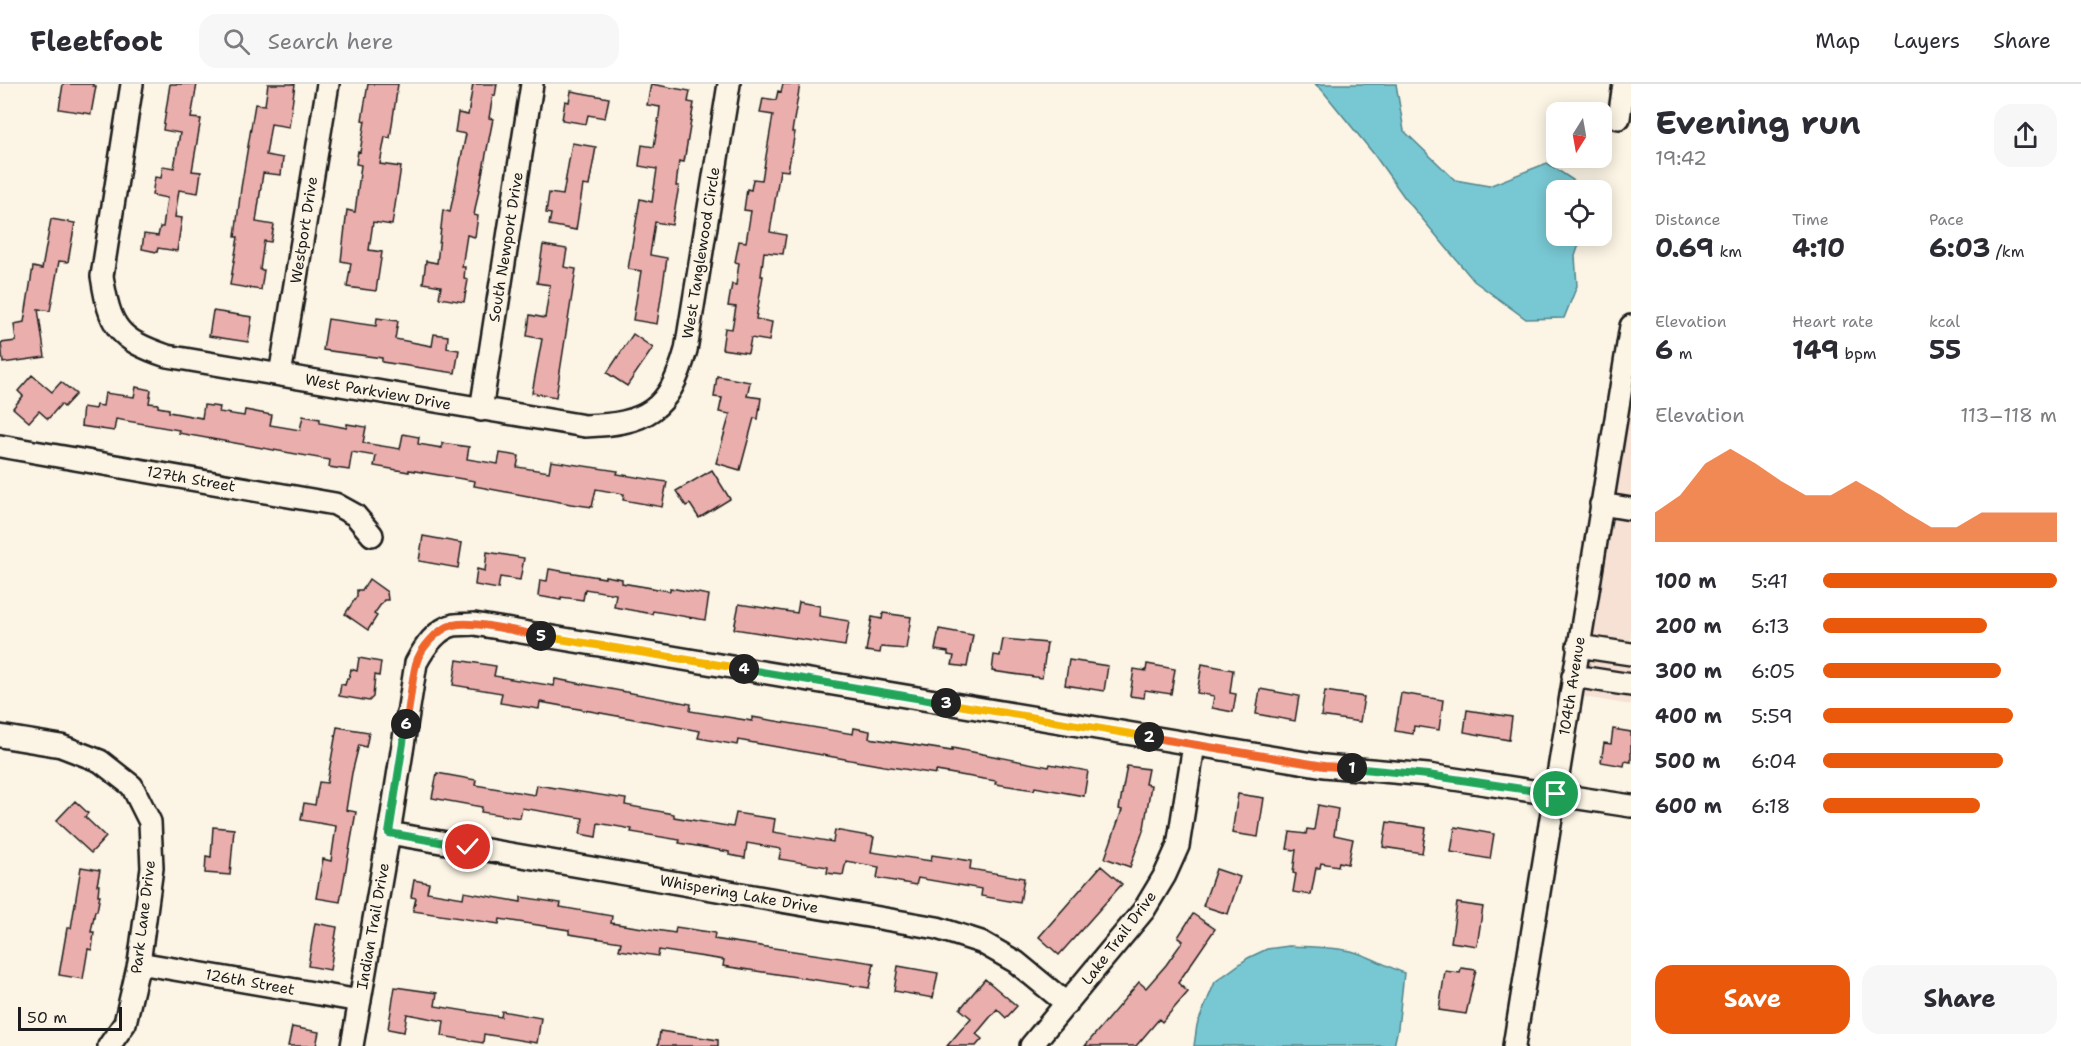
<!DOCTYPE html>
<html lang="en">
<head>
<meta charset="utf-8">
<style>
  :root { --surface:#fff; --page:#f7f7f7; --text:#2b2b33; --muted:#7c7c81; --line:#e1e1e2; --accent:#ea580c }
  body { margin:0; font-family:"Shantell Sans",sans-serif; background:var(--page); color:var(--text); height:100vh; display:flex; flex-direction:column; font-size:22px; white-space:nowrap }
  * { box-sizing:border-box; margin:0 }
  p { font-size:20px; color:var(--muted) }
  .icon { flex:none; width:33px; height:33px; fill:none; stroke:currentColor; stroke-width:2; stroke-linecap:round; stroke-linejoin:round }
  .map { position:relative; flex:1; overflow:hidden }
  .sheet { display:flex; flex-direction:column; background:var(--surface); width:450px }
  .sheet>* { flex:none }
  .needle { width:39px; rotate:191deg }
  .tools { position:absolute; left:1546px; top:18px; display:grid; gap:12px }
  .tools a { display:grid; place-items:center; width:66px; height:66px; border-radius:12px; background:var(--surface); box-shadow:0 3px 15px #0003; font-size:30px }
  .scale { position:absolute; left:18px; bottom:15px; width:104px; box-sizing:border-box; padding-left:6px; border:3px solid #1c1c1c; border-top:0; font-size:16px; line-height:21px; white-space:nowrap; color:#1c1c1c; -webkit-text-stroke:4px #fcf5e5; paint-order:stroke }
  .pin { position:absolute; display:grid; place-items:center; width:51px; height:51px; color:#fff; margin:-26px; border:3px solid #fff; border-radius:50%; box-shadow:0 2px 6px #0007 }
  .km { position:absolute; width:30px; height:30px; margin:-15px; border-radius:50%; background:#222; color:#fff; font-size:16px; line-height:30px; text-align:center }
  .round { display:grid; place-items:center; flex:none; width:63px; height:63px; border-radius:18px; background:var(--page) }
  .summary { display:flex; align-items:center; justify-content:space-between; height:102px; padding:0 24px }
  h1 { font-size:33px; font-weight:700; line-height:45px }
  .metrics { display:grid; grid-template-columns:repeat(3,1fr); gap:9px; height:102px; padding:6px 24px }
  .metrics div { display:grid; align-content:center }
  .metrics b { font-size:26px; font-weight:700 }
  .metrics small { font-size:16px; font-weight:400 }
  .metrics p { font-size:16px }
  .chart { height:168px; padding:12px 24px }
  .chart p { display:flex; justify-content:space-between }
  .chart svg { width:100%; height:108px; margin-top:6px; fill:var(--accent); opacity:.7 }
  .button { display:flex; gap:12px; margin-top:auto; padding:12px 24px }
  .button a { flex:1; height:69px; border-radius:18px; background:var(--accent); color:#fff; font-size:24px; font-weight:700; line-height:69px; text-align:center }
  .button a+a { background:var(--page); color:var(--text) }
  ul { padding:0 24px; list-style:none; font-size:20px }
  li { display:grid; grid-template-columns:96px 72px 1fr; align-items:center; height:45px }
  li i { height:15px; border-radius:8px; background:var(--accent) }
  header { display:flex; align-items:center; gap:36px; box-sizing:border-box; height:84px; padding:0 30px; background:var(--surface); border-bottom:2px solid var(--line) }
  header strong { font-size:28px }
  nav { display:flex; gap:33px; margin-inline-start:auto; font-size:21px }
  .search { width:420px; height:54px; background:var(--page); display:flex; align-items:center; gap:15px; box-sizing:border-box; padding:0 21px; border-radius:18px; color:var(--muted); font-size:22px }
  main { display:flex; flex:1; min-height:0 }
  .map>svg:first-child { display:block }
  .built { fill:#f7e0d4 }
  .water { fill:#78c8d3; stroke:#53838a; stroke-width:1.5 }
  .building { fill:#eaaead; stroke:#1c1c1c; stroke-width:1.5 }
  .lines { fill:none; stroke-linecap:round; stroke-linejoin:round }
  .minor-casing { stroke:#1c1c1c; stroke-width:26 }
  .minor { stroke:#fcf5e5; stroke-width:21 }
  .split-1-casing { stroke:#fff; stroke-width:12 }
  .split-2-casing { stroke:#fff; stroke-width:12 }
  .split-3-casing { stroke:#fff; stroke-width:12 }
  .split-4-casing { stroke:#fff; stroke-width:12 }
  .split-5-casing { stroke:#fff; stroke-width:12 }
  .split-6-casing { stroke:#fff; stroke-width:12 }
  .split-7-casing { stroke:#fff; stroke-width:12 }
  .split-1 { stroke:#22a559; stroke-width:8 }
  .split-2 { stroke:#f0652b; stroke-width:8 }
  .split-3 { stroke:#f5b400; stroke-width:8 }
  .split-4 { stroke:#22a559; stroke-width:8 }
  .split-5 { stroke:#f5b400; stroke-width:8 }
  .split-6 { stroke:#f0652b; stroke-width:8 }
  .split-7 { stroke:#22a559; stroke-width:8 }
  .labels { text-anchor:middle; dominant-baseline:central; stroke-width:4.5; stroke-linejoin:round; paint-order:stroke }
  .street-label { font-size:15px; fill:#1c1c1c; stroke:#fcf5e5 }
</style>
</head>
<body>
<header>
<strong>Fleetfoot</strong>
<div class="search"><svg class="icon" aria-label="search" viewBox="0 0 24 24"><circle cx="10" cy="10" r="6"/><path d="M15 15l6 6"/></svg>Search here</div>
<nav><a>Map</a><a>Layers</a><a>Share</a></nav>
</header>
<main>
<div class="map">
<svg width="1631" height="962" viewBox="0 0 1631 962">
  <rect width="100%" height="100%" fill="#fcf5e5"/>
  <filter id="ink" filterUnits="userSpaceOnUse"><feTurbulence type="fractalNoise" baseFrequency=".0167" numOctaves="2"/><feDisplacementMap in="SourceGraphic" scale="12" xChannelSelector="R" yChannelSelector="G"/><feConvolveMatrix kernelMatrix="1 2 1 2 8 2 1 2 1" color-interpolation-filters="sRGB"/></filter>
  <g filter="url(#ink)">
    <path class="built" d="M1631,311V621L1584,613Z"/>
    <path class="water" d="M1315,0H1396L1404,47L1455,96L1489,102L1547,79L1579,100L1580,106H1557V152H1582L1575,172L1577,202L1564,234L1526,235L1474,197L1405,114L1373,69L1322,6Z
      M1289,862C1309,863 1331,863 1351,867C1370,872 1386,882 1404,889L1398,944L1394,962H1194L1197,941L1215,898L1248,874L1267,865Z"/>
    <path class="building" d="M63,0H93V2H96L91,30L59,25Z
      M170,0H197L191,34L201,35L192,87L201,88L198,109L179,106L175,133L182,134L177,167L158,164L157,168L142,165L144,150L158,152L160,143H163L167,114L152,111L155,93L161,94L163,82L174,84L180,49L163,46Z
      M268,0H295L289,43L271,40L266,71L283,74L281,91L263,89L256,138L274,141L271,158L264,157L260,186H264L261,206L230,201L238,153H235L241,104L255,20L265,21Z
      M368,0H398L390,54L385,53L380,80L401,83L392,141L373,138L369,166L382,168L376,207L347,203L351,179L341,177L347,126L355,128L361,81L356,80L358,67L360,68L365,37L362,36Z
      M473,0H497L495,12L493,11L489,34L493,35L474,131L478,132L475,153L467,151L462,183H465L464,195L468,196L464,218L439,214L441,202L423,199L426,177L437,179L443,126L450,128L466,50L455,48L458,29L468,31Z
      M651,0L690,7L688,18L694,19L684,78L679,77L676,102H679L672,141L655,138L650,171L667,174L657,240L633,236L641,187L628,185L640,115L652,118L657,85L639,82L642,61L654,63L659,32L660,23L647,21Z
      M783,0H800L792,48H795L788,87L780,86L770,148L786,151L783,170L764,168L761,192H763L756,235L772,238L769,257L751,254L748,269L722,265L725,244L732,245L736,223L728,222L732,200L736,201L739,179L735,178L739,157L746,158L751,127L744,126L747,105L751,106L753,95L762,96L773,31L760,29L763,14L776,16L778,7L781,8Z
      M571,7L609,14L605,34L588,31L586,40L562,36L565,17L569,18Z
      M572,59L596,63L589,102L583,101L576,146L549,141L551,130L546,129L549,109L563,111Z
      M51,135L75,139L68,178L59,177L50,227L38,225L45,273L3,279L1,259L16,257L14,240L24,238L33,183L42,185Z
      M543,161L567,165L564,183L576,185L556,313L532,309L542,255L527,252L530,231L545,234L550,201L537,199Z
      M213,227L252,233L248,258L209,252Z
      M377,234L398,237L395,255L432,262L434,250L448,252L447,264L459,266L455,289L382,278V274L323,266L328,235L376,242Z
      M633,250L653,264L627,302L607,289Z
      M32,291L52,308L61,298L76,310L64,323L61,320L48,335L39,327L29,338L13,324L23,312L18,307Z
      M717,292L750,298L747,312L761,314L758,335L754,334L740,386L716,379L730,330L719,328L722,314L714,313Z
      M136,303L151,306L149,319L158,320V323L169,325V328L202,334L204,321L220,323L219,328L244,332L245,326L272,331L270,341L300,346L303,332L320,335V339L347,344V340L366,343L363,359L400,365L403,350L419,353L418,360L442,364V359L469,363L467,375L498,380L500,369L519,372L517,383L549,388L551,377L618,387L617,390L667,398L662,423L623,416L624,410L596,405L592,423L571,420L474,402L475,397L409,386V388L374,382L376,372L352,368L349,386L329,383L330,376L178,349L179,346L116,335L114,347L81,342L83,323L95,325L96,321L103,322L105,309L134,313Z
      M712,386L730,415L699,434L690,420L686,422L676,407Z
      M423,452L462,459L458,484L419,477Z
      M487,468L524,474L520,496L500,493L498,505L475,501L477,485L485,487Z
      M549,485L605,494V492L622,495V499L670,507V504L709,511L705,536L653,527L652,530L614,523L616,510L585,505L583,516L561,513V516L538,512L540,496L547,497Z
      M369,495L387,508L388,516H384L374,530L377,532L368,546L345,530L357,512V506H362Z
      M799,518L820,522L819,532L849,537L845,562L734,545L739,520L797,529Z
      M883,529L911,533L906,565L881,563L880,569L866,567L872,533L882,535Z
      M939,545L973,551L967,583L952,581L954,572L948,571V568L935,566Z
      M1003,555L1047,559L1042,594L992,587L994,571L1000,572Z
      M359,574L381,578L379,592L375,591L373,613L369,617L339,612L341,600L345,601L347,594H349L351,585L357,587Z
      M457,576L496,582L494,592L554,602L555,595L594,602L691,620L690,627L752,637V633L853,650L854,644L870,647L869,654L952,667V664L1049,683L1050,680L1088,687L1084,712L1035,703L1034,706L995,700L996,697L936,687V690L884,682L738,656L737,661L698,654L700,647L540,618L539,625L500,619L502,609L453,601Z
      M1069,576L1108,582L1104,607L1065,601Z
      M1147,580L1175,585L1171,610L1145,606L1144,614L1130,612L1134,585L1146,587Z
      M1202,580L1233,586L1230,609L1236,610L1233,628L1212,624L1214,612L1197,609Z
      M1260,605L1299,612L1295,637L1256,630Z
      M1325,607L1364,613L1360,638L1321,632Z
      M1401,609L1443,616L1439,646L1414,642L1413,650L1395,647Z
      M1467,626L1512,633L1509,656L1464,648Z
      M337,643L369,648L366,663L359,661L352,689L346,726L356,728L340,818L316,814L323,775L331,777L336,742L301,736L304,719L315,721L319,698L327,699Z
      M1613,645L1631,648V678L1625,677L1624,682L1601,678L1604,659L1611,660Z
      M1127,682L1148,685L1145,700L1151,701L1144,744L1130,783L1105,774L1122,726L1119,725Z
      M437,689L476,696L475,701L535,711L537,701L626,715L625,721L674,730V733L733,743L736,729L775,735L773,748L833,758L835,746L874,753L871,768L931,777L932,771L971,777L970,785L1024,794L1020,819L981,812L982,805L918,794L916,801L877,794L879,783L846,777L843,791L827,789L828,783L779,775L781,765L747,759L745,774L729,771V768L679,759L680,756L631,748L632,745L598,739L596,753L580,750L583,734L522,724L520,734L481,728L482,723L432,714Z
      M1238,710L1264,714L1258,753L1232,749Z
      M75,717L88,729L85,733L106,753L91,769L56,737Z
      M1318,721L1338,725L1334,751L1353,755L1348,780L1339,778L1338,782L1321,779L1320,784H1316L1311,811L1293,808L1296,790L1293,789L1296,766L1287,765L1290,748L1306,750L1307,745L1314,746Z
      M1387,738L1426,744L1422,769L1383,763Z
      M213,743L234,745L230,791L205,789L206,772L211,773Z
      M1455,743L1494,750L1490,775L1451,768Z
      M1101,782L1122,800L1059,871L1039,853Z
      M81,783L100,786L97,801H99L98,811H100L97,827H95L91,848H94L92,866L88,865L83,895L59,891L67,844H71Z
      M1216,785L1240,793L1228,830L1203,822Z
      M414,796L429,799L427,808L463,814L464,808L521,818V813L561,819L560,823L612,832L611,839L675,849L676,843L715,849L714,855L874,879L869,904L723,882L724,876L659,866L658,872L619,866L621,858L569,850V846L500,835L499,840L413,827L416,814L411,813Z
      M1457,819L1483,823L1477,862L1451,858Z
      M1193,830L1215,845L1178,899L1188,908L1162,938L1159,935L1136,962H1085L1139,898L1146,904L1166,881L1183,857L1178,853Z
      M315,839L337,843L330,886L308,882Z
      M898,882L938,889L933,914L894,907Z
      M1461,884L1476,886L1466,930L1439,926L1445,887L1460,889Z
      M985,895L1017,922L1006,934L997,925L976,950L982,955L976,962H947L971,934L960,925Z
      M395,903L437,909L435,922L501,933L502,927L541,934L537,959L484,950L483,959L442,952L444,937L407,930L404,948L388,945Z
      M292,943L319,948L316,962H288Z
      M660,947L718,956V962H658Z"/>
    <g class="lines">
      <defs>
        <path id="minor" d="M132,0L102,192C110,243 117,255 167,272L585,342C646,340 669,327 686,266L729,0
          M1619,34L1624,0
          M280,291L328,0
          M481,326L532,0
          M0,362L335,420L355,431L372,451
          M1601,420L1631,425
          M1578,562L1631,570
          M1573,592L1631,601
          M0,652L61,662L100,677L132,702L150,738L152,784L139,879L125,939L109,962
          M389,749L937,844L981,858L1016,878L1067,920
          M139,879L360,917
          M352,962L389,749L416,579C424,564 436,545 454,541C460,540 467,541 474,540L1324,682L1428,691L1631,722
          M1031,962L1144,826L1165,791L1178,762L1194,661
          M1514,962L1631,242"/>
      </defs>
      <use href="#minor" class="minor-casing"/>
      <use href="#minor" class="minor"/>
    </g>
  </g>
  <g class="lines" filter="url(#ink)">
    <defs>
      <path id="split-1" d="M1352,684L1428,691L1556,710"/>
      <path id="split-2" d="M1149,653L1324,682L1352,684"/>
      <path id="split-3" d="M946,619L1149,653"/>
      <path id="split-4" d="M744,585L946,619"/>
      <path id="split-5" d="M541,552L744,585"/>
      <path id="split-6" d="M406,640C410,621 411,600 416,580C420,565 437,545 453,541C475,536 518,548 541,552"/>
      <path id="split-7" d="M406,640L389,749L468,763"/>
    </defs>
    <use href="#split-1" class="split-1-casing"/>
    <use href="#split-2" class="split-2-casing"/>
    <use href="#split-3" class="split-3-casing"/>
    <use href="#split-4" class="split-4-casing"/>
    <use href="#split-5" class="split-5-casing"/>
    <use href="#split-6" class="split-6-casing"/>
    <use href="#split-7" class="split-7-casing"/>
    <use href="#split-1" class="split-1"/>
    <use href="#split-2" class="split-2"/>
    <use href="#split-3" class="split-3"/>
    <use href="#split-4" class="split-4"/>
    <use href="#split-5" class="split-5"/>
    <use href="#split-6" class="split-6"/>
    <use href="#split-7" class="split-7"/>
  </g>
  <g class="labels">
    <g class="street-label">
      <text transform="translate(304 146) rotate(-81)">Westport Drive</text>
      <text transform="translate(506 163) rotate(-81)">South Newport Drive</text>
      <text transform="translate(701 169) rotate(-81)">West Tanglewood Circle</text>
      <text transform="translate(378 308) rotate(10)">West Parkview Drive</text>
      <text transform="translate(191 395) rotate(10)">127th Street</text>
      <text transform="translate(1572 602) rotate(-81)">104th Avenue</text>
      <text transform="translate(739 810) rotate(10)">Whispering Lake Drive</text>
      <text transform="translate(143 833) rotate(-83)">Park Lane Drive</text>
      <text transform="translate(373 842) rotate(-80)">Indian Trail Drive</text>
      <text transform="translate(1119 854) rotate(-53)">Lake Trail Drive</text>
      <text transform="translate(250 898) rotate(10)">126th Street</text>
    </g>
  </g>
</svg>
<div class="tools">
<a><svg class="needle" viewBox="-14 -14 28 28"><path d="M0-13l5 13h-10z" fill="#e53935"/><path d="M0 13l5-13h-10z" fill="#7c7c81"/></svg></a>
<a><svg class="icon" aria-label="locate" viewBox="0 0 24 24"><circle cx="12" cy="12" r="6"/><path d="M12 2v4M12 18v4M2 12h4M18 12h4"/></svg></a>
</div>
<div class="scale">50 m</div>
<div class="pin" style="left:1556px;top:710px;background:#1e9e55"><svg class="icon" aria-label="arrive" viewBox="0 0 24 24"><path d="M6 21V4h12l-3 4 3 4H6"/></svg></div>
<div class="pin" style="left:468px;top:763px;background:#d93025"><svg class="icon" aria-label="check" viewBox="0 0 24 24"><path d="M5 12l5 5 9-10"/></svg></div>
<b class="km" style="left:1352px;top:684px">1</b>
<b class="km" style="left:1149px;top:653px">2</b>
<b class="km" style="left:946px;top:619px">3</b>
<b class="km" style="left:744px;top:585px">4</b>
<b class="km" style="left:541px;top:552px">5</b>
<b class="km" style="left:406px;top:640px">6</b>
</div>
<section class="sheet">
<div class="summary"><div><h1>Evening run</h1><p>19:42</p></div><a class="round"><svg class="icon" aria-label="share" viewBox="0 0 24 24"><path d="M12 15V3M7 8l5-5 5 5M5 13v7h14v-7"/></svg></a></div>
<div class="metrics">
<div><p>Distance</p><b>0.69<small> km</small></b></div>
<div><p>Time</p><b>4:10</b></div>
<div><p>Pace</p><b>6:03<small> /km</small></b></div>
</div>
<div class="metrics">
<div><p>Elevation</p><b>6<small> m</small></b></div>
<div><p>Heart rate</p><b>149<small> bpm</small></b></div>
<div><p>kcal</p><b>55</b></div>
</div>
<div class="chart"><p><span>Elevation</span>113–118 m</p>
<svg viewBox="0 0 160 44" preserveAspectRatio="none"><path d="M0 44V32L10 25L20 12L30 6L40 12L50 19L60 25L70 25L80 19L90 25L100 32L110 38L120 38L130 32L140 32L150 32L160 32V44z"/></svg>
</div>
<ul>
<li><b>100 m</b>5:41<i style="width:100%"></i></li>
<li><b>200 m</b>6:13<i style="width:70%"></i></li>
<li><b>300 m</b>6:05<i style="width:76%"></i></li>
<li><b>400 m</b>5:59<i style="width:81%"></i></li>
<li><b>500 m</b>6:04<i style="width:77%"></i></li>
<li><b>600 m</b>6:18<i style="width:67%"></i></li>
</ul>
<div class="button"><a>Save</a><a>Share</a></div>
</section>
</main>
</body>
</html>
